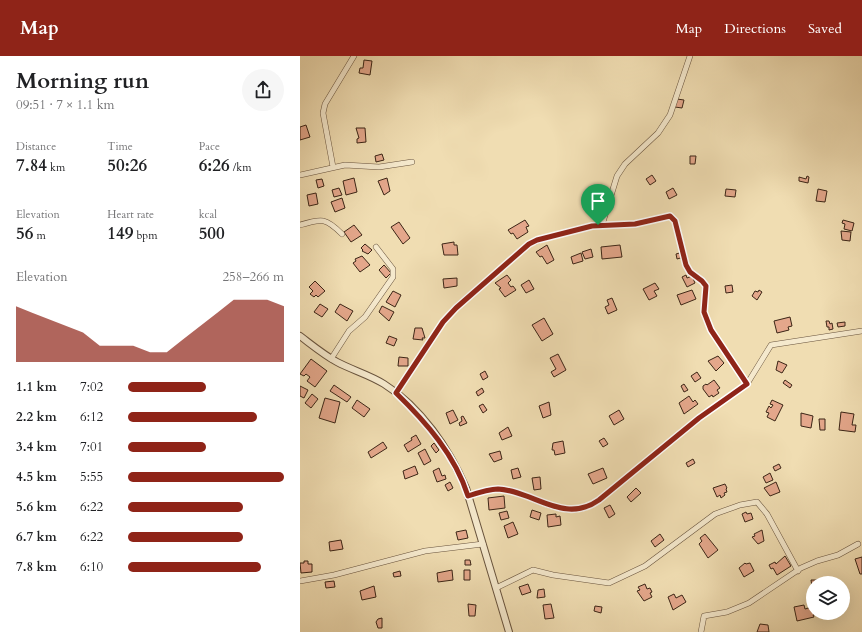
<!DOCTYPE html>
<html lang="en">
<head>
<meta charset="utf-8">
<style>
  :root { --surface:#fff; --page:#f6f6f6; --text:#202124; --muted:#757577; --accent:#8f2418 }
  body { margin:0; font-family:Cardo,serif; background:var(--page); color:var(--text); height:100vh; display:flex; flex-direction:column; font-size:15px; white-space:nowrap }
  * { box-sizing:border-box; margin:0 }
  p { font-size:13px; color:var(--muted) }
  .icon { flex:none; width:22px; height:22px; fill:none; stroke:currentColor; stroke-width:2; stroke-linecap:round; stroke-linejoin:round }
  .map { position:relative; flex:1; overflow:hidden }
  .side { display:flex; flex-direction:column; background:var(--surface); width:300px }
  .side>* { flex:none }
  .fabs { position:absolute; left:506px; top:520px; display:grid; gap:8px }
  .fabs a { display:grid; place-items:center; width:44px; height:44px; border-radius:50%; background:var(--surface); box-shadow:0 4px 16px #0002; font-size:20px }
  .pin { position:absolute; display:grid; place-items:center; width:34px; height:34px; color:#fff; margin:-41px -17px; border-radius:50% 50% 50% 0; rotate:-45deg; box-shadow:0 0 4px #0007 }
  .pin .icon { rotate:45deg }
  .round { display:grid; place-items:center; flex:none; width:42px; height:42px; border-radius:21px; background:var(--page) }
  .summary { display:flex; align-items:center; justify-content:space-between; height:68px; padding:0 16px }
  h1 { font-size:22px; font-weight:700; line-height:30px }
  .metrics { display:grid; grid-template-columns:repeat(3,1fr); gap:6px; height:68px; padding:4px 16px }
  .metrics div { display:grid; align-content:center }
  .metrics b { font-size:17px; font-weight:700 }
  .metrics small { font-size:11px; font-weight:400 }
  .metrics p { font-size:11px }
  .chart { height:112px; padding:8px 16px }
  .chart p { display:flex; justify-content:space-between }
  .chart svg { width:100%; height:72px; margin-top:4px; fill:var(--accent); opacity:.7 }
  ul { padding:0 16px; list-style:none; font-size:13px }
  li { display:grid; grid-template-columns:64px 48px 1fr; align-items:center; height:30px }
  li i { height:10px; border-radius:5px; background:var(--accent) }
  header { display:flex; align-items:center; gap:24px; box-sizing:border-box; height:56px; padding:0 20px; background:var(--accent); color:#fff }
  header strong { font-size:19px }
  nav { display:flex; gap:22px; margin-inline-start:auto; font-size:14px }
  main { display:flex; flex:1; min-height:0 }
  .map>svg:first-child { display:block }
  .building { fill:#e4a78b; stroke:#3b2516 }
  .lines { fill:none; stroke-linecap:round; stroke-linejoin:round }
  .minor-casing { stroke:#68533d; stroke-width:6 }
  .tertiary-casing { stroke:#68533d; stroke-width:8 }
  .minor { stroke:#f5e9cd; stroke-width:5 }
  .tertiary { stroke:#f5e9cd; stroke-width:6 }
  .route-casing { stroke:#fff; stroke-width:8 }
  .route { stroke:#8f2418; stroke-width:5 }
</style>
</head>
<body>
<header>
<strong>Map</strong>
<nav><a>Map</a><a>Directions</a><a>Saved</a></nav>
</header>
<main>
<section class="side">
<div class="summary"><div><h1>Morning run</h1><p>09:51 · 7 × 1.1 km</p></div><a class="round"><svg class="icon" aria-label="share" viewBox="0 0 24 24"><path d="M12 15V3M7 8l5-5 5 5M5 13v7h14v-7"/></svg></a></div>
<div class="metrics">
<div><p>Distance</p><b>7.84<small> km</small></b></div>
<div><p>Time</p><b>50:26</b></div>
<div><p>Pace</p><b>6:26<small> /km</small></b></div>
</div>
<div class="metrics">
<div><p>Elevation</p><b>56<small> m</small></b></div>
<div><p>Heart rate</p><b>149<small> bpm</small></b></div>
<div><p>kcal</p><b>500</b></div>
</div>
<div class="chart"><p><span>Elevation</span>258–266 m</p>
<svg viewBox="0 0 160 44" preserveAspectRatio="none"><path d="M0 44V10L10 14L20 18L30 22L40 26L50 34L60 34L70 34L80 38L90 38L100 30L110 22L120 14L130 6L140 6L150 6L160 10V44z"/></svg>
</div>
<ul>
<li><b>1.1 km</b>7:02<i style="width:50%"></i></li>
<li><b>2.2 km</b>6:12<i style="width:83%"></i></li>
<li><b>3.4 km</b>7:01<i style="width:50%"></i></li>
<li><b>4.5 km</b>5:55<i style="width:100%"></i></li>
<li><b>5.6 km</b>6:22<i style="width:74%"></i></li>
<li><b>6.7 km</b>6:22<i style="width:74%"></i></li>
<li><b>7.8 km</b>6:10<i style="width:85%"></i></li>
</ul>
</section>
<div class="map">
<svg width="562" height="576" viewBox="0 0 562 576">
  <rect width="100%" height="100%" fill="#f0ddb2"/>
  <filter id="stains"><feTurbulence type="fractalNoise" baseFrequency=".005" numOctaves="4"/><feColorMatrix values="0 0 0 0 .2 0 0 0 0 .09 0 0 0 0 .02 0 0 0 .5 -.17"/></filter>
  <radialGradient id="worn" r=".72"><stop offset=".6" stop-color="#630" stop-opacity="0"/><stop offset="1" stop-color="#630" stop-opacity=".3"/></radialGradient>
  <path class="building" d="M64,4L72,5L70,19L59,17L60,12H63Z
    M377,43L384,44L382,52L375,51Z
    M6,69L10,81L0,84V71Z
    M56,72H65L66,86L57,87V83L59,82Z
    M82,98L84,104L76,106L75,100Z
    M390,100H396L395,108H390Z
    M352,119L356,125L350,129L346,123Z
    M507,120L509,121L508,127L499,125V121L506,123Z
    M54,122L57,136L46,139L43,125Z
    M87,122L90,135L84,139L78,125Z
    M22,123L24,130L18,132L16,124Z
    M39,132L42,139L34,141L32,134Z
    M373,132L377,139L369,143L366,136Z
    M426,133L436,134L435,141L425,140Z
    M518,133L527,135L525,146L516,145Z
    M16,137L18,148L9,150L7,139Z
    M42,142L45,152L35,156L31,146Z
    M225,164L229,170L226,171L228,176L217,183L213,177L211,178L208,174Z
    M543,164L554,167L552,175L544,173L545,168L542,167Z
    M99,166L110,182L103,188L91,171Z
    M54,169L62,179L51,186L44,176Z
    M541,175L551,176L550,185L542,184Z
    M154,186V189H157L158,199H144L142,188Z
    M65,188L72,194L68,198L62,195L63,194L61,192Z
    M247,189L254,204L247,208L242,200L240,201L236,196Z
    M320,189L322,201L302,203L301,191Z
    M291,193L293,201L285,203L282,196Z
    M383,196L384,201L377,203L376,198Z
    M281,197L283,205L273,208L271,201Z
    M62,200L70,209L60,216L53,207L56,205L55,203Z
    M84,209L91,217L86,222L79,214Z
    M207,219L211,224L208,227L211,231L213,230L216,234L205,241L199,233L201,232L195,227Z
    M386,219L387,222L392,220L395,227L387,231L382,221Z
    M157,222V230L144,232L143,223Z
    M229,224L234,233L226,237L221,229Z
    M15,225L25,235L18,241L16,239L14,241L10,238L13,235L9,231Z
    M355,227L359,233L354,235L357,240L349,244L343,233Z
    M432,229L433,236L426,237L425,230Z
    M392,234L396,243L381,249L377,239Z
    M459,234L462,236L457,244L452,240L455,235L458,236Z
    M93,235L101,239L95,251L86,246Z
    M312,242L317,254L308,258L305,251L309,249L307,244Z
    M20,248L28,253L22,261L14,256Z
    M40,248L53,255L47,265L35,256Z
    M82,250L94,256L89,265L79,256Z
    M490,261L492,270L488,271L489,274L477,277L474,265Z
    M244,262L253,278L242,285L232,269Z
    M526,265H529L530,268L532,267L533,273L529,274V271H527Z
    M545,266V270L538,271L537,267Z
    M115,272H122L125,282H122L123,284L113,283Z
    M89,280L97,283L94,290L86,287Z
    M258,298L266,314L254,321L251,316L256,313L250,302Z
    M418,300L424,307L416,315L408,305Z
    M99,301L108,302V310H98Z
    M11,303L27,315L15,331L7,325L10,321L6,318L4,320L0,318Z
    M478,305L487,309L482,317L476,314Z
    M185,315L188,321L183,324L180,318Z
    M397,316L401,322L395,326L391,320Z
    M414,324L420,332L417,334L419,337L413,341L412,339L409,341L403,333V330L406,328L407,329Z
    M485,324L492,329L490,332L483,327Z
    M384,328L388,334L384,336L381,330Z
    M34,329L51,341L47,346L30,335Z
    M0,330L8,334L4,342L0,340Z
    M182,332L184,336L178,340L176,336Z
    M12,338L18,343L11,352L5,347Z
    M389,340L393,346L395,344L398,348L384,358L379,347Z
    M25,342L40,346L35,367L19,362Z
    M57,344L70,353L64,361L52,352Z
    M472,344L483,349L475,365L467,361L469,357L466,356L469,350L471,352L473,349L470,348Z
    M249,346L251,359L243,362L239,350Z
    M183,348L187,354L183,357L179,350Z
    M153,354L158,364L150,368L146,357Z
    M319,354L324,363L314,369L309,360Z
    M541,356L554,358L552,369H556L555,376L539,374Z
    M501,357L513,360L511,372L501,370Z
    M163,360L167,367L160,370L159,367L162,365L161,361Z
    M519,363H525V374H520Z
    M208,371L212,380L202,384L199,377Z
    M116,379L121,388L108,396L104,389L112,384L111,382Z
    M304,382L308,388L303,391L299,385Z
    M263,385L265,397L255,399L254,394H252L253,387Z
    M83,386L87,392L71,402L68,396Z
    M134,387L139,394L136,397L131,390Z
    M125,393L131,405L124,409L118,397Z
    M200,395L202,403L194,406L189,398Z
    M393,403L395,407L388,411L386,407Z
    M479,408L481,412L475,415L473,411Z
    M115,410L118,418L105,423L103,415Z
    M139,412L142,420L145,419L146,423L137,426L133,415Z
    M218,412L221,421L213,423L211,414Z
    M303,412L307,422L293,428L288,418Z
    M470,417L473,424L466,427L463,421Z
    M240,421L241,433L234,434L232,422Z
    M150,426L153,432L148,435L145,429Z
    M476,426L480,436L470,440L464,432Z
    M425,428L427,432L426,433L427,436L424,437L425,439L421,442L420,439L417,441L413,432Z
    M336,432L341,437L331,446L327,441Z
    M204,440L205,452L189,454L188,442Z
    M310,449L315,458L309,462L304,452Z
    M232,454L241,457L239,464L230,461Z
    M207,455L209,462L201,464L199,457Z
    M446,456L447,458L451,457L453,463L445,466L442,458Z
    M256,458V461L260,460L261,469L248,471L247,459Z
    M213,466L218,478L208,482L204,470Z
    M166,474L168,482L158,484L156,476Z
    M462,474L464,485L458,488L452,481L455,480L454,478Z
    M360,478L364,484L355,491L351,485Z
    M405,478L418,494L408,502L399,488L402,485L400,482Z
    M41,484L43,493L30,495L29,486Z
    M485,500L491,510L477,519L473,512L471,513L469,509L475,506L476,508Z
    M562,501V518H560L555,503Z
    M165,504H170L171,509H165Z
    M4,505H8V508H12V516L1,517L0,507H4Z
    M445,507L446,508L450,507L454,515L444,521L439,512Z
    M152,514L153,524L138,526L137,517Z
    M164,514H170V524H164Z
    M100,515L101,520L94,521L93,517Z
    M511,524H518V527H513L512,531Z
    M34,525L35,531L26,532L25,526Z
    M228,528L231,536L222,539L219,531Z
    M345,528L347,533L350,532L352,536L350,537L352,541L344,545L337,535L340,534L338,531Z
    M74,530L76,541L62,544L60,535Z
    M244,533L245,541L237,542L238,534Z
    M374,538L376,542L382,539L386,546L373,554L368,541Z
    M168,548L176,549L175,560H169Z
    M251,548L254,562L245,563L243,549Z
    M504,549L505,553L512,551L513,557L518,558L513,559L514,561L497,565L494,551Z
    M295,550L302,551L301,557L294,555Z
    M82,562V572H78L76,566L78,563Z
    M460,568L468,569L469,576H457Z"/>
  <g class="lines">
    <defs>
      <path id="minor" d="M33,111L23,57L25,48L54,0
        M0,119L45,109L79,111L112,106
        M0,169C22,162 26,162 42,178
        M302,169L317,120L325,108L358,77L370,59L390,0
        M31,303L49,275L65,261L93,221V213L76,191
        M96,337L143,266L156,251L229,188L248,181L292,170L335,168L370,160L375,165L386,209L390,216L402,225L406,230L404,256L411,274L447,328
        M168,440C177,437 189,433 198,433C234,435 264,470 299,444L399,362L447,328L471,289L562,275
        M0,525L34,519L125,495L183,488
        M196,532L233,514L253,519L309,527L345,510L415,458L440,449L457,446L467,458L498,515
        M401,576L404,560L427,556L449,547L501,512L517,505L538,499L558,488"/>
      <path id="tertiary" d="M0,280C12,289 24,299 37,306C52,314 70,319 84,328C121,351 149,393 166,432L209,576"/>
    </defs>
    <use href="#minor" class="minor-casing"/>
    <use href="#tertiary" class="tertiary-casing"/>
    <use href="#minor" class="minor"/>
    <use href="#tertiary" class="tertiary"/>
  </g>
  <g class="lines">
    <defs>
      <path id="route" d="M370,160L375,165L386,209L390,216L402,225L406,230L404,256L411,274L447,328L399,362L299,444C264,469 234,435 198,433C189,433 177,437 168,440C155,399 126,366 96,337L143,266L156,252L229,188L237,184L292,170L335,168Z"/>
    </defs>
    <use href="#route" class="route-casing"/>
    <use href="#route" class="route"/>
  </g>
  <rect width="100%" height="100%" filter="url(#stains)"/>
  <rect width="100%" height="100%" fill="url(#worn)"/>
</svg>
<div class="fabs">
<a><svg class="icon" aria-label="layers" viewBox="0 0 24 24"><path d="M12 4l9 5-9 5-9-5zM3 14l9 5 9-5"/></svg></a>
</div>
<div class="pin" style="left:298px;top:169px;background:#1e9e55"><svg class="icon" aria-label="arrive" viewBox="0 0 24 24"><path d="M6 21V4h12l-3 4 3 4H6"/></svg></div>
</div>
</main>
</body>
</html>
